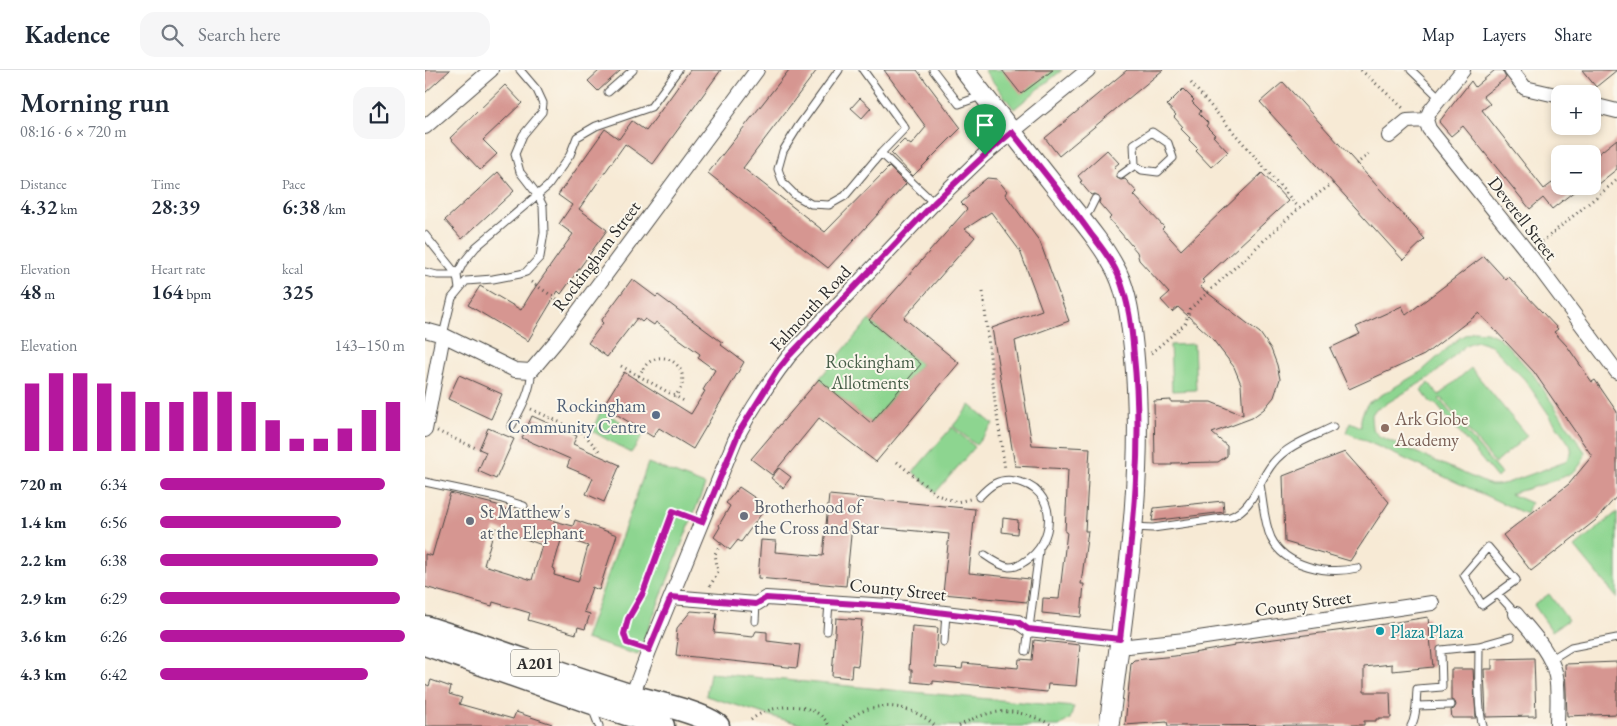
<!DOCTYPE html>
<html lang="en">
<head>
<meta charset="utf-8">
<style>
  :root { --surface:#fff; --page:#f6f6f7; --text:#1f2937; --muted:#747a83; --line:#e0e1e3; --accent:#b5179e }
  body { margin:0; font-family:"EB Garamond",serif; background:var(--page); color:var(--text); height:100vh; display:flex; flex-direction:column; font-size:19px; white-space:nowrap }
  * { box-sizing:border-box; margin:0 }
  p { font-size:16px; color:var(--muted) }
  .icon { flex:none; width:28px; height:28px; fill:none; stroke:currentColor; stroke-width:2; stroke-linecap:round; stroke-linejoin:round }
  .map { position:relative; flex:1; overflow:hidden }
  .side { display:flex; flex-direction:column; background:var(--surface); width:425px }
  .side>* { flex:none }
  .fabs { position:absolute; left:1126px; top:15px; display:grid; gap:10px }
  .fabs a { display:grid; place-items:center; width:50px; height:50px; border-radius:10px; background:var(--surface); box-shadow:0 2px 8px #0003; font-size:25px }
  .pin { position:absolute; display:grid; place-items:center; width:42px; height:42px; color:#fff; margin:-51px -21px; border-radius:50% 50% 50% 0; rotate:-45deg; box-shadow:0 0 5px #0007 }
  .pin .icon { rotate:45deg }
  .round { display:grid; place-items:center; flex:none; width:52px; height:52px; border-radius:15px; background:var(--page) }
  .overview { display:flex; align-items:center; justify-content:space-between; height:85px; padding:0 20px }
  h1 { font-size:28px; font-weight:600; line-height:38px }
  .metrics { display:grid; grid-template-columns:repeat(3,1fr); gap:8px; height:85px; padding:5px 20px }
  .metrics div { display:grid; align-content:center }
  .metrics b { font-size:21px; font-weight:600 }
  .metrics small { font-size:14px; font-weight:400 }
  .metrics p { font-size:14px }
  .chart { height:140px; padding:10px 20px }
  .chart p { display:flex; justify-content:space-between }
  .chart svg { width:100%; height:90px; margin-top:5px; stroke:var(--accent); stroke-width:6 }
  ul { padding:0 20px; list-style:none; font-size:16px }
  li { display:grid; grid-template-columns:80px 60px 1fr; align-items:center; height:38px }
  li i { height:12px; border-radius:6px; background:var(--accent) }
  header { display:flex; align-items:center; gap:30px; box-sizing:border-box; height:70px; padding:0 25px; background:var(--surface); border-bottom:1px solid var(--line) }
  header strong { font-size:24px }
  nav { display:flex; gap:28px; margin-inline-start:auto; font-size:18px }
  .search { width:350px; height:45px; background:var(--page); display:flex; align-items:center; gap:12px; box-sizing:border-box; padding:0 18px; border-radius:15px; color:var(--muted); font-size:19px }
  main { display:flex; flex:1; min-height:0 }
  .map>svg:first-child { display:block }
  .green { fill:#8dd590; stroke:#5c805e; fill-rule:evenodd }
  .building { fill:#d69691; fill-rule:evenodd }
  .lines { fill:none; stroke-linecap:round; stroke-linejoin:round }
  .service-casing { stroke:#4a4844; stroke-width:9 }
  .minor-casing { stroke:#4a4844; stroke-width:16 }
  .secondary-casing { stroke:#4a4844; stroke-width:21 }
  .trunk-casing { stroke:#4a4844; stroke-width:25 }
  .path { stroke:#4a4844; stroke-width:3; stroke-dasharray:1 4; stroke-linecap:butt }
  .service { stroke:#fff; stroke-width:7 }
  .minor { stroke:#fff; stroke-width:14 }
  .secondary { stroke:#fff; stroke-width:19 }
  .trunk { stroke:#fff; stroke-width:22 }
  .path-bridge { stroke:#4a4844; stroke-width:3; stroke-dasharray:1 4; stroke-linecap:butt }
  .route-casing { stroke:#fff; stroke-width:10 }
  .route { stroke:#b5179e; stroke-width:6 }
  .service-dot { fill:#5c6f8a; stroke:#fbf7ec; stroke-width:2 }
  .education-dot { fill:#8d6e63; stroke:#fbf7ec; stroke-width:2 }
  .worship-dot { fill:#6b7280; stroke:#fbf7ec; stroke-width:2 }
  .culture-dot { fill:#0f9aa8; stroke:#fbf7ec; stroke-width:2 }
  .labels { text-anchor:middle; dominant-baseline:central; stroke-width:4; stroke-linejoin:round; paint-order:stroke }
  .shield { fill:#fbf7ec; stroke:#696865; stroke-width:1 }
  .shield-label { font-size:16px; font-weight:bold; fill:#2b2b2b }
  .street-label { font-size:18px; fill:#2b2b2b; stroke:#fbf7ec }
  .park-label { font-size:18px; fill:#485e49; stroke:#fbf7ec }
  .service-label { font-size:18px; fill:#4e5e75; stroke:#fbf7ec; text-anchor:end }
  .education-label { font-size:18px; fill:#785e54; stroke:#fbf7ec; text-anchor:start }
  .worship-label { font-size:18px; fill:#5b616d; stroke:#fbf7ec; text-anchor:start }
  .culture-label { font-size:18px; fill:#0d838f; stroke:#fbf7ec; text-anchor:start }
</style>
</head>
<body>
<header>
<strong>Kadence</strong>
<div class="search"><svg class="icon" aria-label="search" viewBox="0 0 24 24"><circle cx="10" cy="10" r="6"/><path d="M15 15l6 6"/></svg>Search here</div>
<nav><a>Map</a><a>Layers</a><a>Share</a></nav>
</header>
<main>
<section class="side">
<div class="overview"><div><h1>Morning run</h1><p>08:16 · 6 × 720 m</p></div><a class="round"><svg class="icon" aria-label="share" viewBox="0 0 24 24"><path d="M12 15V3M7 8l5-5 5 5M5 13v7h14v-7"/></svg></a></div>
<div class="metrics">
<div><p>Distance</p><b>4.32<small> km</small></b></div>
<div><p>Time</p><b>28:39</b></div>
<div><p>Pace</p><b>6:38<small> /km</small></b></div>
</div>
<div class="metrics">
<div><p>Elevation</p><b>48<small> m</small></b></div>
<div><p>Heart rate</p><b>164<small> bpm</small></b></div>
<div><p>kcal</p><b>325</b></div>
</div>
<div class="chart"><p><span>Elevation</span>143–150 m</p>
<svg viewBox="0 0 160 44" preserveAspectRatio="none"><path d="M5 44V11M15 44V6M25 44V6M35 44V11M45 44V15M55 44V20M65 44V20M75 44V15M85 44V15M95 44V20M105 44V29M115 44V38M125 44V38M135 44V33M145 44V24M155 44V20"/></svg>
</div>
<ul>
<li><b>720 m</b>6:34<i style="width:92%"></i></li>
<li><b>1.4 km</b>6:56<i style="width:74%"></i></li>
<li><b>2.2 km</b>6:38<i style="width:89%"></i></li>
<li><b>2.9 km</b>6:29<i style="width:98%"></i></li>
<li><b>3.6 km</b>6:26<i style="width:100%"></i></li>
<li><b>4.3 km</b>6:42<i style="width:85%"></i></li>
</ul>
</section>
<div class="map">
<svg width="1192" height="656" viewBox="0 0 1192 656">
  <rect width="100%" height="100%" fill="#fbf7ec"/>
  <filter id="ink" filterUnits="userSpaceOnUse"><feTurbulence type="fractalNoise" baseFrequency=".02" numOctaves="2"/><feDisplacementMap in="SourceGraphic" scale="10" xChannelSelector="R" yChannelSelector="G"/><feConvolveMatrix kernelMatrix="1 2 1 2 8 2 1 2 1" color-interpolation-filters="sRGB"/></filter>
  <filter id="wash" filterUnits="userSpaceOnUse"><feTurbulence type="fractalNoise" baseFrequency=".0096" numOctaves="4" result="noise"/><feDisplacementMap in="SourceGraphic" scale="20" xChannelSelector="R" yChannelSelector="G"/><feGaussianBlur stdDeviation="1.12" result="paint"/><feColorMatrix in="noise" values="0 0 0 0 0 0 0 0 0 0 0 0 0 0 0 0 0 1.4 0 .05"/><feComposite in="paint" operator="in"/></filter>
  <g filter="url(#wash)">
    <rect width="100%" height="100%" fill="#f7ead5"/>
    <path class="green" d="M559,0H637L589,39Z
      M444,250L496,294L446,353L394,309Z
      M1048,261L1062,262L1073,267L1079,272L1108,304L1160,382C1159,390 1155,397 1148,402C1136,410 1101,419 1085,424L1106,433L1101,444L921,362L925,352L936,357C935,347 938,341 943,333L997,301L1034,268ZM1054,271L1066,275L1100,310L1145,375C1148,382 1146,387 1140,392L1082,413L1072,415H1065L954,366L947,358L946,347L949,341L1007,306L1041,275L1048,272Z
      M769,274L771,320L747,321L745,275Z
      M1046,298L1102,366L1070,393L1016,328L1014,329L1076,404L1072,408L1010,333L1007,334L996,320L1004,313L1014,325Z
      M545,335L568,354L551,375L528,356Z
      M176,340L218,365L206,383L167,361Z
      M527,357L550,377L511,422L488,402Z
      M223,393L280,415L213,585L160,569Z
      M1192,442V528L1150,477Z
      M1124,524L1143,550L1127,561L1109,535Z
      M285,603L649,637L645,649L634,656H383L356,649L281,626Z"/>
    <g id="blocks">
      <path class="building" d="M0,0H25L0,23Z
        M175,0H196L173,21L163,11Z
        M265,0H296L228,94L200,74L154,139L182,160L136,224L133,221L103,271L43,235L55,216L96,240L107,222L148,164L134,154L147,135L133,125L180,59L194,69L207,51L221,61Z
        M364,0H392L318,98L400,162L464,97L481,114L403,198L283,103Z
        M459,0H492L536,58L488,106L466,83L479,70L486,75L501,57Z
        M577,0H628L596,24Z
        M702,0H738L634,86L620,68Z
        M1070,0H1077L1081,8L1058,26L1065,34L1057,40L1119,119L1127,113L1130,116H1156L1127,139L1118,128L1105,139L1038,56L1026,66L1014,52L1046,11L1050,17Z
        M1157,0H1192L1171,17Z
        M858,12L1000,169L978,190L835,32Z
        M80,15L97,33L58,70L72,84L55,100L25,68Z
        M758,19L769,30L767,32L776,41L774,44L783,53L781,56L790,65L788,66L803,82L786,97L771,81L773,79L764,70L765,68L756,59L758,57L749,47L751,45L742,35Z
        M435,28L446,38L437,48L426,38Z
        M1192,69V99L1168,118V88Z
        M682,80L694,93L689,97L693,101L691,105L692,108L696,110L700,109L712,122L709,125L739,157L737,159L756,180L837,103L863,131L777,210L780,212L775,217L835,263L846,279L852,295L855,309L849,327L839,339L827,348L787,363L802,376V386L793,392L747,393V395H730L729,331L746,330V332H786L818,345L816,314L809,297L785,266L753,237L747,242L736,230L744,223L714,190L712,182L684,149L686,147L674,133L675,129L674,126L670,124L666,125L655,112L657,111L653,106Z
        M73,102L89,121L37,169L20,150Z
        M562,108L572,109L582,121L580,124L615,172L644,251L590,271L607,375L665,378L660,461H663L656,514H659L656,547L617,543L618,528L634,529L642,462H640L643,399L590,396L567,258L617,240L595,181L566,142L540,159L550,167L479,248L534,293L451,392L394,348L347,405L326,389L394,309L446,353L496,294L444,250L542,139L536,133L544,126L542,125Z
        M1059,186L1081,210L1084,207L1133,259L1129,262L1142,276L1167,312L1170,310L1192,342V426L1171,450L1106,501L1078,465L1144,414L1167,386L1109,302L1054,243L999,285L924,319L905,278L935,264L931,257L977,236L981,245Z
        M207,209L231,227L233,225L298,273L296,275L319,292L268,379L234,358L228,367L178,336L199,302L266,344L280,321L278,320L290,300L273,288L275,284L231,252L229,255L220,249L217,252L212,248L182,287L163,273L178,253L176,251Z
        M34,305L77,324L66,349L23,329Z
        M107,346L152,366L148,374L195,395L179,432L161,424L168,408L142,397L145,389L97,368Z
        M63,358L89,369L71,409L53,401L61,382L54,379Z
        M920,382L964,432L925,491L860,472L858,406Z
        M354,398L366,407L358,418L346,408Z
        M314,417L342,436L316,472L313,470L305,480L289,467L295,457L294,455L305,436L301,433Z
        M25,423L76,436V438L106,448L107,445L148,456L150,450L192,465L174,520L167,517L159,542L165,544L160,559L153,557L151,564L103,550L105,543L68,532L67,536L0,517V484L7,486ZM70,458L117,475L107,510L59,495ZM137,467L163,476L153,512L129,505L130,499L128,498Z
        M404,425L550,439L544,503L605,509L602,532L518,524L524,464L427,455L421,516L333,508L336,470L351,471L350,482L398,486Z
        M798,431L799,442L727,451L729,438Z
        M578,448L593,450L592,464L577,462Z
        M266,541L292,543L289,563L328,567L331,561L342,562V571L375,575L372,598L251,585L253,569H251L252,558Z
        M1003,547L1008,597L967,601V594L939,597V622H965L966,648H954V649H951V651H939V655H911L743,656L742,652L700,655L706,593L709,590L750,586L810,576V574L935,558Z
        M411,548L437,550L433,596L427,595L426,608L407,606Z
        M487,556L513,558L510,597L537,599L538,593L593,598L594,589L607,590L609,570L655,575L651,616L623,614L622,622L508,611V614L487,612V600H484Z
        M1109,588L1111,646L1061,647L1059,599H1067V589Z
        M1192,592V644L1142,646L1140,594Z
        M1026,599H1048L1051,648H1027L1026,640L1029,639L1031,635L1030,632L1026,630Z
        M6,610L26,617L24,624L37,628L34,634L88,649L91,642L127,654L126,656H0V614L4,616Z"/>
    </g>
  </g>
  <g filter="url(#ink)">
    <use href="#blocks" fill-opacity="0" stroke="#4a4844" stroke-width="1"/>
    <g class="lines">
      <defs>
        <path id="service" d="M414,0L373,57L358,81L353,99L358,113L370,125L386,134L404,135L420,126L456,83
          M438,0L480,58L456,83L509,133
          M508,0L534,34L556,26
          M986,0L1015,28
          M183,22L208,0
          M696,105L710,95L717,100L733,102L748,88L743,73L727,62L709,74L710,95
          M656,149L664,141L670,129
          M0,165L32,205
          M0,202L12,205H32
          M34,219L32,205L38,193L51,177L123,116L145,85L152,67L171,56L226,37L253,0
          M18,265L27,228L41,211L68,209L95,204L101,202L115,187L119,163L118,136L112,124L95,102L90,84L98,65L117,42L118,33L112,20L95,0
          M86,357C95,340 107,321 106,301
          M0,412L71,427L99,436
          M835,414C838,432 839,452 846,468C860,497 903,505 932,498
          M554,427C565,415 574,408 590,411C634,418 632,473 599,492C595,495 589,497 584,497C576,496 567,490 560,485
          M708,457L728,458L805,447C829,438 833,411 848,393C862,375 888,367 908,357
          M1063,477L1091,510L1057,535L1039,505Z
          M1073,524L1091,544
          M330,551L331,534
          M402,561L404,532
          M519,572L521,543
          M1054,576C1054,596 1052,639 1058,656
          M601,581L614,481
          M1125,590L1146,577L1192,568
          M991,636L1026,635
          M167,638L174,656
          M986,656C992,646 991,631 992,619L1017,617L1016,580L1054,576L1086,567"/>
        <path id="minor" d="M1086,0L1100,18L1135,26
          M1168,35L1192,41
          M1001,50L1005,41L1038,0
          M0,57L66,0
          M964,66L982,51L1001,50L1004,59L1104,184L1192,302
          M0,260L18,265L90,300L106,301L133,269L332,0
          M0,360L18,265
          M246,527L331,534L341,528L463,536L593,552L603,559L695,569
          M1091,544C1106,562 1126,582 1131,606C1134,622 1132,640 1132,656
          M694,577L760,570L1007,533
          M207,626L224,581L310,370C325,341 344,312 364,286L509,133L559,85L663,0"/>
        <path id="secondary" d="M539,0C570,40 601,80 632,119C653,146 677,172 692,202C704,227 706,256 709,283C721,407 699,533 684,656"/>
        <path id="trunk" d="M0,557C69,579 138,604 207,626C228,632 279,643 293,656
          M0,574L165,632L238,656"/>
      </defs>
      <use href="#service" class="service-casing"/>
      <use href="#minor" class="minor-casing"/>
      <use href="#secondary" class="secondary-casing"/>
      <use href="#trunk" class="trunk-casing"/>
      <path class="path" d="M936,0L978,38
        M766,13L874,138
        M931,94L947,82
        M1113,175L1192,110
        M106,212L141,235
        M558,222L570,332L580,399
        M726,283L760,254L765,239L874,138L908,113
        M196,296L259,331
        M218,299C220,296 222,293 226,291C242,280 264,299 256,317C255,320 252,324 250,327
        M106,339L158,363L176,383
        M12,361L53,379
        M472,392L512,425L532,432L545,429
        M285,516L293,502L290,484L296,473
        M211,576L202,573L199,564L203,549L217,523L248,441L264,446
        M326,650C346,633 391,629 404,656
        M418,656C440,628 486,632 510,656
        M534,656C568,636 594,638 629,656"/>
      <use href="#service" class="service"/>
      <use href="#minor" class="minor"/>
      <use href="#secondary" class="secondary"/>
      <use href="#trunk" class="trunk"/>
      <path class="path-bridge" d="M211,310L218,299"/>
    </g>
  </g>
  <g class="lines" filter="url(#ink)">
    <defs>
      <path id="route" d="M587,62C614,96 641,129 666,164C676,177 687,190 693,205C704,231 707,259 709,286C719,381 706,475 695,569L603,559L593,552L463,536L341,528L331,534L246,527L224,580L202,573L199,564L203,549L218,523L248,441L277,452L314,362L352,301L364,286L509,133L560,85Z"/>
    </defs>
    <use href="#route" class="route-casing"/>
    <use href="#route" class="route"/>
  </g>
  <circle class="service-dot" cx="231" cy="345" r="5"/>
  <circle class="education-dot" cx="960" cy="358" r="5"/>
  <g class="worship-dot">
    <circle cx="319" cy="446" r="5"/>
    <circle cx="45" cy="451" r="5"/>
  </g>
  <circle class="culture-dot" cx="955" cy="561" r="5"/>
  <g class="labels">
    <rect class="shield" x="86" y="579.5" width="48" height="27" rx="4"/>
    <g class="shield-label">
      <text x="110" y="593">A201</text>
    </g>
    <g class="street-label">
      <text transform="translate(1098 148) rotate(52)">Deverell Street</text>
      <text transform="translate(171 186) rotate(-53)">Rockingham Street</text>
      <text transform="translate(385 238) rotate(-47)">Falmouth Road</text>
      <text transform="translate(473 519) rotate(6)">County Street</text>
      <text transform="translate(878 533) rotate(-8)">County Street</text>
    </g>
    <g class="park-label">
      <text x="445" y="291">Rockingham<tspan x="445" dy="21">Allotments</tspan></text>
    </g>
    <g class="service-label">
      <text x="221" y="335">Rockingham<tspan x="221" dy="21">Community Centre</tspan></text>
    </g>
    <g class="education-label">
      <text x="970" y="348">Ark Globe<tspan x="970" dy="21">Academy</tspan></text>
    </g>
    <g class="worship-label">
      <text x="329" y="436">Brotherhood of<tspan x="329" dy="21">the Cross and Star</tspan></text>
      <text x="55" y="441">St Matthew's<tspan x="55" dy="21">at the Elephant</tspan></text>
    </g>
    <g class="culture-label">
      <text x="965" y="561">Plaza Plaza</text>
    </g>
  </g>
</svg>
<div class="fabs">
<a>+</a>
<a>−</a>
</div>
<div class="pin" style="left:560px;top:85px;background:#1e9e55"><svg class="icon" aria-label="arrive" viewBox="0 0 24 24"><path d="M6 21V4h12l-3 4 3 4H6"/></svg></div>
</div>
</main>
</body>
</html>
